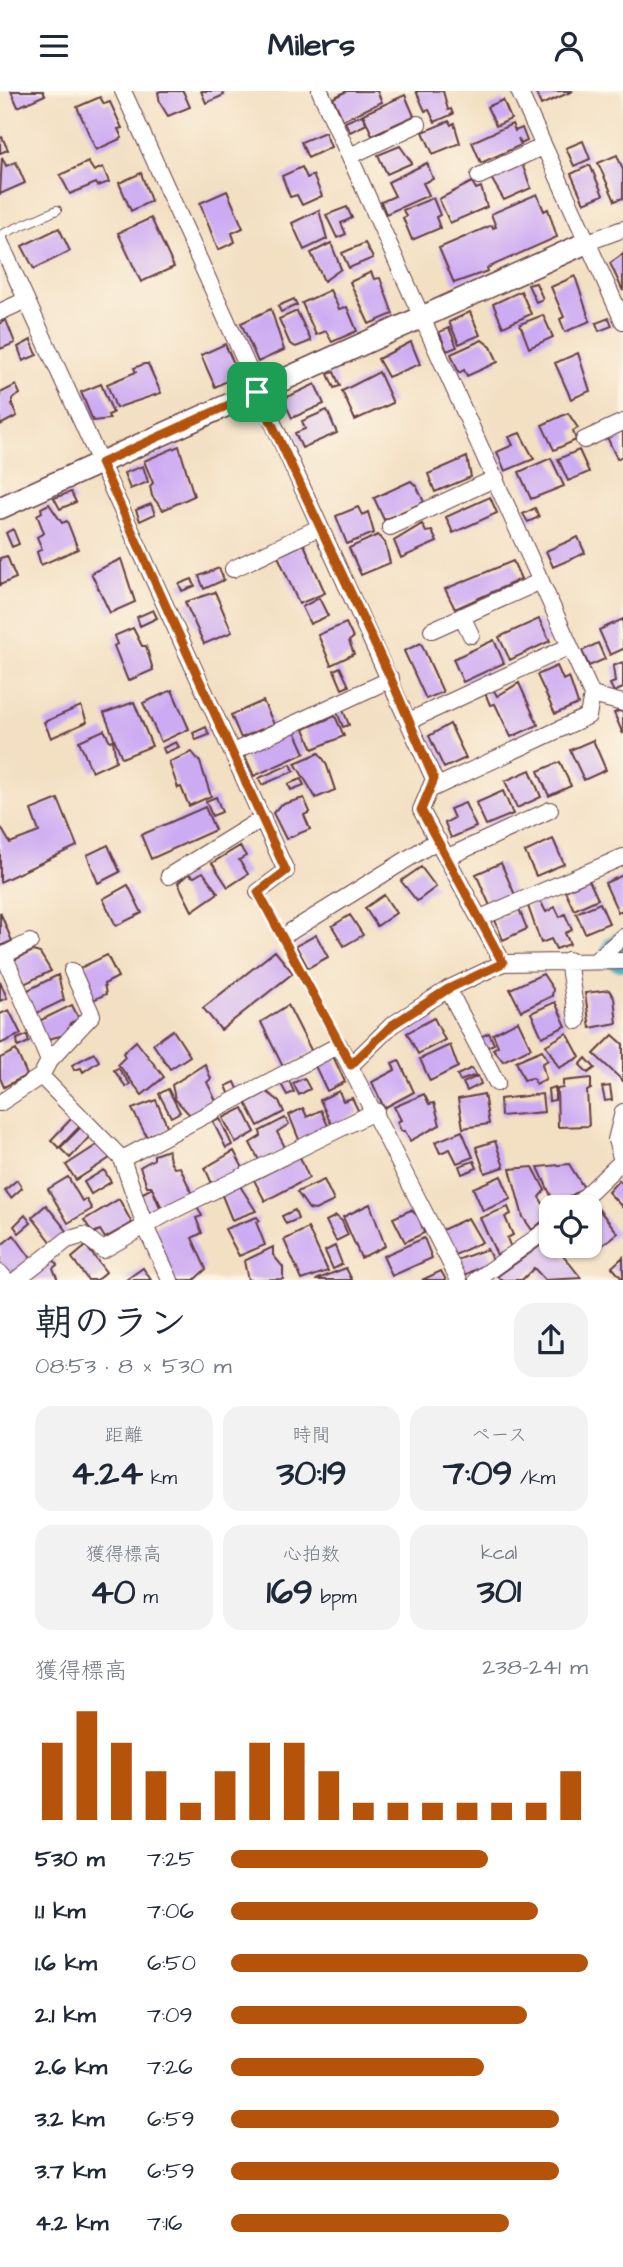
<!DOCTYPE html>
<html lang="ja">
<head>
<meta charset="utf-8">
<style>
  :root { --surface:#fff; --page:#f2f2f3; --text:#1f2937; --muted:#747a83; --accent:#b45309 }
  body { margin:0; font-family:"Architects Daughter","Klee One",sans-serif; background:var(--page); color:var(--text); height:100vh; display:flex; flex-direction:column; font-size:26px; white-space:nowrap }
  * { box-sizing:border-box; margin:0 }
  p { font-size:23px; color:var(--muted) }
  .icon { flex:none; width:38px; height:38px; fill:none; stroke:currentColor; stroke-width:2; stroke-linecap:round; stroke-linejoin:round }
  .map { position:relative; height:1189px; overflow:hidden }
  .side { display:flex; flex-direction:column; background:var(--surface); flex:1 }
  .side>* { flex:none }
  .controls { position:absolute; left:539px; top:1104px; display:grid; gap:14px }
  .controls a { display:grid; place-items:center; width:63px; height:63px; border-radius:14px; background:var(--surface); box-shadow:0 2px 5px #0004; font-size:35px }
  .pin { position:absolute; display:grid; place-items:center; width:60px; height:60px; color:#fff; margin:-30px; border-radius:14px; box-shadow:0 4px 10px #0006 }
  .round { display:grid; place-items:center; flex:none; width:74px; height:74px; border-radius:21px; background:var(--page) }
  .summary { display:flex; align-items:center; justify-content:space-between; height:119px; padding:0 35px }
  h1 { font-size:38px; font-weight:700; line-height:52px }
  .stats { display:grid; grid-template-columns:repeat(3,1fr); gap:10px; height:119px; padding:7px 35px }
  .stats div { display:grid; align-content:center; border-radius:18px; background:var(--page); text-align:center }
  .stats b { font-size:35px; font-weight:700 }
  .stats small { font-size:19px; font-weight:400 }
  .stats p { font-size:19px }
  .chart { height:196px; padding:14px 35px }
  .chart p { display:flex; justify-content:space-between }
  .chart svg { width:100%; height:126px; margin-top:7px; stroke:var(--accent); stroke-width:6 }
  ul { padding:0 35px; list-style:none; font-size:23px }
  li { display:grid; grid-template-columns:112px 84px 1fr; align-items:center; height:52px }
  li i { height:18px; border-radius:9px; background:var(--accent) }
  header { display:flex; justify-content:space-between; align-items:center; height:91px; padding:0 35px; background:var(--surface); font-size:32px; font-weight:700 }
  .map>svg:first-child { display:block }
  .lines { fill:none; stroke-linecap:round; stroke-linejoin:round }
  .river { stroke:#3cabb9; stroke-width:38 }
  .building { fill:#cdabf3 }
  .service-casing { stroke:#633c42; stroke-width:10 }
  .minor-casing { stroke:#633c42; stroke-width:18 }
  .tertiary-casing { stroke:#633c42; stroke-width:24 }
  .service { stroke:#fff; stroke-width:8 }
  .minor { stroke:#fff; stroke-width:16 }
  .tertiary { stroke:#fff; stroke-width:21 }
  .route-casing { stroke:#fff; stroke-width:14 }
  .route { stroke:#b45309; stroke-width:9 }
</style>
</head>
<body>
<header><svg class="icon" aria-label="menu" viewBox="0 0 24 24"><path d="M4 6h16M4 12h16M4 18h16"/></svg>Milers<svg class="icon" aria-label="person" viewBox="0 0 24 24"><circle cx="12" cy="8" r="4"/><path d="M4 21q1-7 8-7t8 7"/></svg></header>
<div class="map">
<svg width="623" height="1189" viewBox="0 0 623 1189">
  <rect width="100%" height="100%" fill="#fcf5e5"/>
  <filter id="ink" filterUnits="userSpaceOnUse"><feTurbulence type="fractalNoise" baseFrequency=".0143" numOctaves="2"/><feDisplacementMap in="SourceGraphic" scale="14" xChannelSelector="R" yChannelSelector="G"/><feConvolveMatrix kernelMatrix="1 2 1 2 8 2 1 2 1" color-interpolation-filters="sRGB"/></filter>
  <filter id="wash" filterUnits="userSpaceOnUse"><feTurbulence type="fractalNoise" baseFrequency=".00686" numOctaves="4" result="noise"/><feDisplacementMap in="SourceGraphic" scale="28" xChannelSelector="R" yChannelSelector="G"/><feGaussianBlur stdDeviation="1.57" result="paint"/><feColorMatrix in="noise" values="0 0 0 0 0 0 0 0 0 0 0 0 0 0 0 0 0 1.4 0 .05"/><feComposite in="paint" operator="in"/></filter>
  <g filter="url(#wash)">
    <rect width="100%" height="100%" fill="#f3dfc2"/>
    <g class="lines">
      <path class="river" d="M620,861L623,859"/>
    </g>
    <g id="blocks">
      <path class="building" d="M11,0H43L45,4L18,16Z
        M161,0H183L190,16L168,25L160,12L158,1Z
        M201,0H222L224,4L206,12Z
        M347,0H377L382,11L343,29L333,7Z
        M416,0H443L448,19L451,18L453,23L435,31L429,19L425,20Z
        M535,0H573L541,14Z
        M405,4L414,25L372,44L363,23Z
        M100,6L104,13L110,11L122,37L118,38L122,47L96,59L77,16Z
        M503,9L511,28L496,35L487,16Z
        M362,24L367,33L350,41L345,31Z
        M449,30L451,34L454,32L460,52L433,63L423,41Z
        M512,33L515,40L522,37L527,50L521,53L518,47L521,54L481,72L472,51Z
        M325,41L331,56L308,67L301,51Z
        M2,46L8,59L0,62V47Z
        M583,50L590,68L574,75L566,57Z
        M400,55L412,72L387,83L378,64Z
        M617,64L623,79V107L615,110L598,72Z
        M2,66L6,75L16,71L25,92L0,103Z
        M88,71L94,80L103,76L109,91L98,95L96,92L70,103L60,84Z
        M427,72L433,88L423,92L429,104L386,123L381,111L395,105L388,91Z
        M522,73L531,97L504,109L491,87Z
        M590,74L603,104L584,112L571,83Z
        M302,76L307,87L313,84L322,105L302,114L297,104L290,106L282,85Z
        M141,82L151,110L131,120L119,92Z
        M472,91L476,98L481,96L487,116L450,132L439,108Z
        M227,100L243,137L232,142L235,151L218,159L200,112Z
        M537,103L544,120L548,118L557,146L487,177L488,180L454,192L439,157L492,134L493,137L496,136L491,123Z
        M433,107L440,124L436,126L440,137L412,149L403,127L406,125L403,119Z
        M347,116L352,127L341,132L346,143L337,147L326,124Z
        M319,119L327,148L304,159L292,132Z
        M151,127L174,176L141,191L118,142Z
        M59,137L70,160L34,178L22,155Z
        M331,152L341,178L324,190L311,162Z
        M365,152L373,167L349,177L342,162Z
        M623,163V200L610,172Z
        M371,181L374,188L380,187L393,223L369,233L350,191Z
        M575,185L590,230L565,241L560,228L564,226L551,196Z
        M536,192L543,208L536,211L528,194Z
        M330,199L339,218L347,216L357,240L332,251L326,240L316,244L302,212Z
        M521,200L531,223L503,236L493,213Z
        M294,208L297,214L281,221L278,215Z
        M271,218L284,259L258,271L241,232Z
        M297,220L311,250L296,256L290,253L279,228Z
        M470,221L480,244L459,253L449,231Z
        M543,224L553,246L529,257L520,233Z
        M609,227L612,235L599,240L596,232Z
        M6,229L15,252L0,258V232Z
        M449,237L457,256L447,260L439,241Z
        M31,249L37,264L23,270L18,256Z
        M482,249L491,256L498,271L467,285L464,279L459,282L451,263Z
        M411,251L420,273L388,286L378,268Z
        M225,253L239,284L215,296L201,264Z
        M578,262L590,300L571,308L555,272Z
        M144,273H148L161,302L116,317L107,293L136,281L134,277Z
        M334,281L340,295L334,297L328,283Z
        M379,281L393,312L355,329L342,300Z
        M101,293L113,322L108,324L110,328L93,330L81,301Z
        M315,293L324,313L292,327L283,308Z
        M16,294L20,303L12,308V313L17,325L0,334V302Z
        M327,319L337,342L302,357L295,342L305,338L302,330Z
        M568,322L578,337L573,340L576,349L554,359L542,334Z
        M623,339V365L617,368L607,346Z
        M520,342L534,368L505,380L497,361L513,354L509,346Z
        M179,355L194,405L163,419L152,405L150,395L153,392L144,370Z
        M579,359L589,381L568,390L558,368Z
        M467,366L471,386L435,401L428,383Z
        M551,367L564,395L531,408L519,381Z
        M143,375L148,391L130,398L124,382Z
        M411,390L417,396L424,411L384,429L374,407Z
        M71,401L76,411L60,418L54,407Z
        M490,406L497,422L453,442L446,426Z
        M49,413L62,432L67,430L78,458L41,474L37,461L42,458L37,446L44,442L37,424L42,421L41,417Z
        M151,413L155,423L140,430L136,419Z
        M358,416L362,424L368,421L374,442L347,453L336,425Z
        M535,417L539,426L528,431L523,423Z
        M422,433L426,441L432,440L437,451L401,467L394,450Z
        M13,438L19,453L12,456L6,442Z
        M378,444L385,452L390,472L361,484L349,457Z
        M578,446L585,462L553,476L546,460Z
        M304,453L325,502L299,513L278,465Z
        M7,465L16,487L0,494V467Z
        M121,468L135,511L110,522L91,482Z
        M513,470L521,488L455,518L445,498Z
        M219,477L224,489L204,498L199,485Z
        M192,488L195,495L182,500L179,493Z
        M215,501L232,541L204,553L185,511Z
        M319,507L328,525L310,533L302,516Z
        M153,519L157,527L140,535L137,526Z
        M539,528L550,550L510,569L499,546Z
        M623,528V558L610,564L599,539Z
        M346,532L353,547L349,550L354,563L331,574L318,544Z
        M133,537L142,555H146L153,579L128,590L114,555L117,553L114,545Z
        M494,549L504,572L463,591L453,568Z
        M421,552L443,601L426,608L404,560Z
        M598,552L605,568L589,575L582,560Z
        M623,571V597L614,601L610,593L615,591L613,575Z
        M557,575L563,589L569,586L578,613L555,623L537,584Z
        M340,576L349,595L342,598L334,579Z
        M519,592L538,634L511,646L495,613L490,614L485,602L493,598L497,605Z
        M172,599L189,638L161,651L143,612Z
        M263,610L274,633L241,647L231,624Z
        M134,611L152,655L122,667L104,622Z
        M81,615L87,631L51,647L44,631Z
        M343,619L349,634L343,636L337,621Z
        M618,620L623,621V643L614,622Z
        M335,625L344,645L313,658L304,638Z
        M450,633L466,667L444,677L429,645Z
        M206,636L209,644L196,649L193,642Z
        M104,639L110,650L113,649L116,670L92,681L79,650Z
        M295,640L305,662L254,685L244,663Z
        M593,649L606,679L584,689L570,659Z
        M176,651L179,656L165,662L163,657Z
        M192,661L200,671L211,705L189,715L181,696L178,697L169,671Z
        M319,662L326,672L335,699L316,707L295,672Z
        M560,671L571,695L549,705L538,680Z
        M291,673L294,680L262,694L259,687Z
        M530,679L541,706L517,717L505,690Z
        M301,688L304,694L291,699L288,693Z
        M503,700L513,723L486,734L476,712Z
        M216,706L222,721L212,725L206,710Z
        M304,707L310,721L304,724L310,738L286,748L273,722L280,714Z
        M58,708L77,755L0,791V735L10,752L39,741L31,719Z
        M465,712L476,736L451,747L445,732L454,727L450,718Z
        M205,716L215,739L151,768L141,744Z
        M553,748L564,773L536,785L525,761Z
        M108,754L120,781L98,792L87,764Z
        M240,755L246,765L239,769L248,783L228,796L212,772Z
        M501,772L515,804L490,815L476,783Z
        M421,776L436,796L417,810L401,790Z
        M203,781L218,802L192,820L178,792L188,783L194,786Z
        M623,784V819L618,821L605,792Z
        M589,789L598,808L574,819L565,800Z
        M128,794L142,822L116,835L103,808Z
        M384,804L396,822L377,835L365,817Z
        M540,809L546,821L555,816L560,826L565,823L572,839L565,842L570,853L556,858L551,848L541,852L528,815Z
        M600,812L609,832L585,842L576,822Z
        M519,818L527,838L503,849L495,829Z
        M0,821L12,850L0,855Z
        M350,824L363,844L344,855L332,835Z
        M316,844L328,866L308,877L296,855Z
        M33,860L40,862L51,880L24,893L14,869Z
        M275,860L293,882L221,939L203,917Z
        M107,864L118,886L104,893L106,903L93,909L78,878Z
        M543,883L553,898L552,905L521,920L510,898Z
        M58,884L64,909L35,923L26,900Z
        M0,890L7,907L0,910Z
        M609,899L614,907L617,932L590,937L585,902Z
        M555,911L566,935L542,946L531,922Z
        M72,914L79,928L70,932L71,938L64,944L44,949L37,931Z
        M288,914L312,961L283,976L261,931Z
        M9,919L21,943L0,953V923Z
        M434,927L445,949L418,963L407,942Z
        M518,930L531,957L503,970L493,958L498,955L493,943Z
        M173,939L190,965L170,978L153,953Z
        M489,942L494,953L485,957L480,946Z
        M567,942L580,966L559,977L546,954Z
        M27,944L29,951L18,956L17,948Z
        M613,944L623,953V990L594,963Z
        M136,950L164,986L142,1004L118,973L125,966L123,962Z
        M450,954L458,976L430,990L420,968Z
        M16,959L27,984L4,996L0,987V967Z
        M542,959L548,969L542,973L546,988L536,993L533,987L524,989L516,970Z
        M94,962L99,970L83,981L81,977L74,979L72,974Z
        M333,965L345,991L327,1000L315,975Z
        M586,967L595,977L588,982L580,974Z
        M399,969L414,1001L384,1017L372,991L395,979L392,972Z
        M205,973L211,988L207,991L216,1010L190,1024L175,1008L172,994Z
        M118,977L130,993L126,996L114,979Z
        M472,977L476,984L460,990L457,984Z
        M478,985L481,993L467,1000L463,992Z
        M304,987L310,998L299,1004L293,992Z
        M591,987V998L587,1000L589,1035L558,1036L557,998L563,997V990Z
        M289,990L294,1001L287,1004L281,993Z
        M235,991L239,1000L230,1004L226,995Z
        M610,995L612,1009L605,1010L602,996Z
        M555,996V1009L549,1010L548,998Z
        M168,998L180,1021L171,1026L159,1003Z
        M339,1000L343,1010L352,1007L359,1021L332,1035L320,1009Z
        M267,1001L279,1010L284,1021L258,1035L246,1012Z
        M424,1003L429,1013L434,1012L440,1034L410,1050L405,1040H401L397,1031L401,1029L394,1016Z
        M484,1003L489,1033L463,1037L458,1008Z
        M542,1003L544,1021L501,1025L500,1008Z
        M156,1009L168,1037L148,1048L132,1018Z
        M243,1017L255,1041L236,1052L223,1027Z
        M303,1017L307,1026L321,1019L329,1037L300,1051L289,1024Z
        M72,1027L80,1035L59,1057L51,1049Z
        M285,1027L289,1033L277,1041L286,1058L260,1071L250,1052L261,1045L260,1040Z
        M220,1028L232,1054L226,1057L213,1031Z
        M81,1036L90,1045L70,1067L60,1057Z
        M462,1040L473,1066L457,1072L450,1058L440,1062L435,1051Z
        M495,1050L504,1076L485,1082L476,1056Z
        M100,1052L110,1067L76,1089L66,1074Z
        M168,1059L170,1070L174,1077L180,1076L193,1105L163,1119L151,1095H147L140,1076L154,1068V1064Z
        M234,1060L244,1079L213,1095L205,1077Z
        M300,1066L309,1087L265,1110L254,1089Z
        M474,1070L477,1077L462,1083L459,1075Z
        M569,1073L584,1097L555,1114L538,1076Z
        M533,1076L545,1099L539,1106L550,1124L532,1139L523,1126L510,1078Z
        M104,1079L111,1091L91,1103L84,1091Z
        M501,1085L511,1108L483,1120L473,1097Z
        M68,1086L82,1110L86,1108L92,1118L68,1132L48,1098Z
        M17,1089L22,1097L11,1107L5,1099Z
        M324,1089L334,1110L315,1119L309,1118L297,1101Z
        M619,1089L623,1093V1117L608,1101Z
        M240,1095L256,1120L232,1129L221,1102Z
        M152,1097L161,1119L150,1125L141,1103Z
        M119,1108L132,1132L105,1147L100,1139L93,1142L84,1129Z
        M370,1113L385,1155L361,1167L343,1126Z
        M46,1114L68,1141L53,1153L32,1126Z
        M595,1114L618,1142L596,1159L590,1150V1118Z
        M197,1115L202,1125L196,1127L202,1142L192,1147L206,1178L194,1189H172L149,1138Z
        M508,1116L511,1123L505,1126L513,1144L507,1147L511,1157L497,1164L480,1127Z
        M295,1119L298,1128L286,1133L282,1125Z
        M411,1119L419,1126L424,1142L405,1151L393,1127Z
        M25,1124L31,1132L19,1142L14,1135Z
        M336,1125L342,1130L348,1144L336,1150L326,1130Z
        M257,1126L260,1130L256,1131L265,1154L239,1165L225,1138Z
        M468,1127L482,1151L453,1165L442,1139Z
        M308,1137L328,1180L302,1189L284,1149Z
        M14,1144L32,1169L12,1185L0,1175V1155Z
        M424,1147L432,1167L392,1185L383,1165Z
        M551,1147V1155H556L581,1187L545,1189L534,1177L522,1189H501L498,1185Z
        M86,1155L106,1181L97,1189H88L72,1167Z
        M335,1155L342,1173L333,1178L325,1160Z
        M273,1156V1164L283,1176V1188L248,1189L244,1170Z
        M487,1158L493,1170L461,1186L454,1170Z
        M623,1166V1189L612,1176Z
        M54,1169L57,1174L53,1177L58,1189H27Z
        M143,1177L151,1189H126Z
        M346,1177L352,1189H316L333,1182Z
        M441,1180L446,1189H422Z"/>
    </g>
  </g>
  <g filter="url(#ink)">
    <use href="#blocks" fill-opacity="0" stroke="#633c42" stroke-width="2"/>
    <g class="lines">
      <defs>
        <path id="service" d="M0,144L57,119
          M258,801L339,954"/>
        <path id="minor" d="M123,0L434,688L421,719L503,872
          M320,0L592,604L623,612
          M519,0L623,230
          M350,65L418,33
          M479,85L544,55
          M0,151L286,780L258,801
          M588,151L623,138
          M0,221L26,209
          M584,349L623,331
          M390,436L496,387
          M233,478L320,436
          M462,525L471,544
          M432,539L541,490
          M409,630L570,555
          M233,661L391,588
          M429,699L588,625L592,604
          M448,766L550,719
          M169,785L263,727
          M480,827L623,766
          M290,841L438,749
          M4,864L49,970
          M0,866L30,851
          M568,869L577,930
          M595,870L623,846
          M448,898L497,992
          M351,974L392,934L448,898L503,872L623,870
          M41,985L49,970L92,924L72,880
          M0,1012L41,985L122,1068L145,1135L170,1189
          M623,1021L616,1049L623,1073
          M122,1068L339,954L459,1189
          M574,1116L621,1071
          M0,1182L6,1189
          M16,1189L67,1149L84,1144L103,1159L166,1123L376,1020
          M477,1189L551,1136"/>
        <path id="tertiary" d="M0,417L588,151"/>
      </defs>
      <use href="#service" class="service-casing"/>
      <use href="#minor" class="minor-casing"/>
      <use href="#tertiary" class="tertiary-casing"/>
      <use href="#service" class="service"/>
      <use href="#minor" class="minor"/>
      <use href="#tertiary" class="tertiary"/>
    </g>
  </g>
  <g class="lines" filter="url(#ink)">
    <defs>
      <path id="route" d="M257,301L391,588L434,688L421,719L503,872L448,898L392,934L351,974L258,801L286,780L101,372Z"/>
    </defs>
    <use href="#route" class="route-casing"/>
    <use href="#route" class="route"/>
  </g>
</svg>
<div class="controls">
<a><svg class="icon" aria-label="locate" viewBox="0 0 24 24"><circle cx="12" cy="12" r="6"/><path d="M12 2v4M12 18v4M2 12h4M18 12h4"/></svg></a>
</div>
<div class="pin" style="left:257px;top:301px;background:#1e9e55"><svg class="icon" aria-label="arrive" viewBox="0 0 24 24"><path d="M6 21V4h12l-3 4 3 4H6"/></svg></div>
</div>
<section class="side">
<div class="summary"><div><h1>朝のラン</h1><p>08:53 · 8 × 530 m</p></div><a class="round"><svg class="icon" aria-label="share" viewBox="0 0 24 24"><path d="M12 15V3M7 8l5-5 5 5M5 13v7h14v-7"/></svg></a></div>
<div class="stats">
<div><p>距離</p><b>4.24<small> km</small></b></div>
<div><p>時間</p><b>30:19</b></div>
<div><p>ペース</p><b>7:09<small> /km</small></b></div>
</div>
<div class="stats">
<div><p>獲得標高</p><b>40<small> m</small></b></div>
<div><p>心拍数</p><b>169<small> bpm</small></b></div>
<div><p>kcal</p><b>301</b></div>
</div>
<div class="chart"><p><span>獲得標高</span>238–241 m</p>
<svg viewBox="0 0 160 44" preserveAspectRatio="none"><path d="M5 44V17M15 44V6M25 44V17M35 44V27M45 44V38M55 44V27M65 44V17M75 44V17M85 44V27M95 44V38M105 44V38M115 44V38M125 44V38M135 44V38M145 44V38M155 44V27"/></svg>
</div>
<ul>
<li><b>530 m</b>7:25<i style="width:72%"></i></li>
<li><b>1.1 km</b>7:06<i style="width:86%"></i></li>
<li><b>1.6 km</b>6:50<i style="width:100%"></i></li>
<li><b>2.1 km</b>7:09<i style="width:83%"></i></li>
<li><b>2.6 km</b>7:26<i style="width:71%"></i></li>
<li><b>3.2 km</b>6:59<i style="width:92%"></i></li>
<li><b>3.7 km</b>6:59<i style="width:92%"></i></li>
<li><b>4.2 km</b>7:16<i style="width:78%"></i></li>
</ul>
</section>
</body>
</html>
